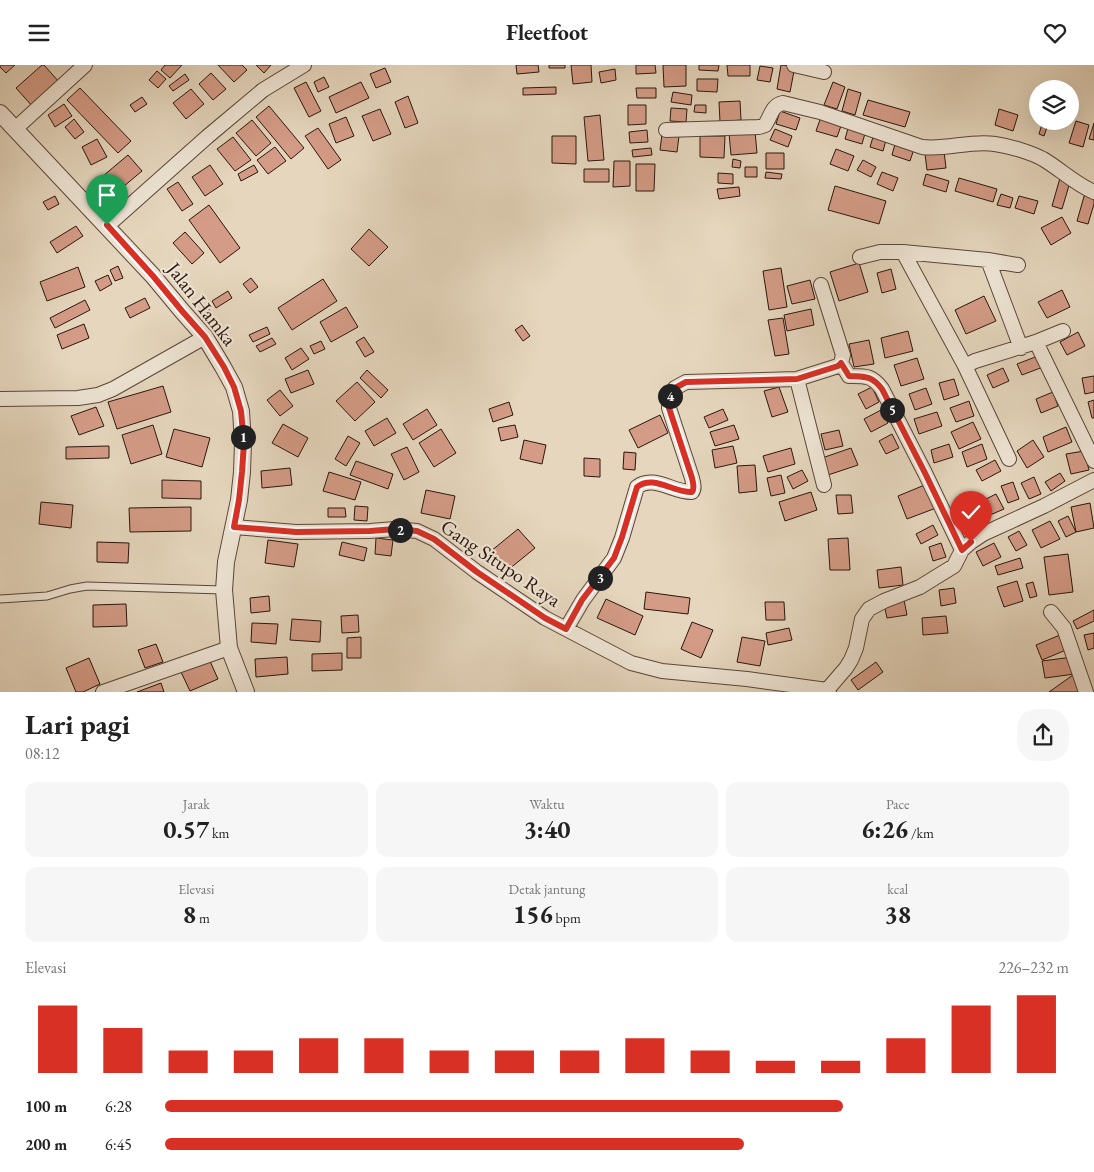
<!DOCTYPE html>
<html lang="id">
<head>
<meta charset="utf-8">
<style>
  :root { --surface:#fff; --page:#f6f6f6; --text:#222; --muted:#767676; --accent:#d93025 }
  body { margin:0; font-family:"EB Garamond",serif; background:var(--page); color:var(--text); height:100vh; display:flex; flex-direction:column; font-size:19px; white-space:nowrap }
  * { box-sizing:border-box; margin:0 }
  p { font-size:16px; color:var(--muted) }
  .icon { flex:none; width:28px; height:28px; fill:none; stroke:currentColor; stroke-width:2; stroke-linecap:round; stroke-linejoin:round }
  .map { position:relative; height:627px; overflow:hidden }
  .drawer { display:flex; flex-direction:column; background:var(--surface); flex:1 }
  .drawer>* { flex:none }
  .controls { position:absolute; left:1029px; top:15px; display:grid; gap:10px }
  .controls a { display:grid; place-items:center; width:50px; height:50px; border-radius:50%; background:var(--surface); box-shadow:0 5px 20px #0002; font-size:25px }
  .pin { position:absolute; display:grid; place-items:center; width:42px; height:42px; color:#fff; margin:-51px -21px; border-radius:50% 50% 50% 0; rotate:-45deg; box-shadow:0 0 5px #0007 }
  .pin .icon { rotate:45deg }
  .km { position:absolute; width:25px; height:25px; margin:-12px; border-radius:50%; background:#222; color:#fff; font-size:14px; line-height:25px; text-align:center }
  .round { display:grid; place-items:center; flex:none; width:52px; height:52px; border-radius:20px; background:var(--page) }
  .head { display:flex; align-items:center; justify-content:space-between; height:85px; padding:0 25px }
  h1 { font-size:28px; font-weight:700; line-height:38px }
  .metrics { display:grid; grid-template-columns:repeat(3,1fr); gap:8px; height:85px; padding:5px 25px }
  .metrics div { display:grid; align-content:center; border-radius:12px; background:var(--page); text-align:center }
  .metrics b { font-size:25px; font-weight:700 }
  .metrics small { font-size:14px; font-weight:400 }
  .metrics p { font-size:14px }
  .chart { height:140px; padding:10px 25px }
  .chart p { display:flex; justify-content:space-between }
  .chart svg { width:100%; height:90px; margin-top:5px; stroke:var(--accent); stroke-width:6 }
  ul { padding:0 25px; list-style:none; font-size:16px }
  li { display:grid; grid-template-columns:80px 60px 1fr; align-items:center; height:38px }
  li i { height:12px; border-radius:6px; background:var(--accent) }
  header { display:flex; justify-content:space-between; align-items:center; height:65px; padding:0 25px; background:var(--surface); font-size:22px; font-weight:700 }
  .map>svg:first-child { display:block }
  .building { fill:#d49b86; stroke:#2a160d }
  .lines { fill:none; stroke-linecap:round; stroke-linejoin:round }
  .service-casing { stroke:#594639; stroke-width:9 }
  .minor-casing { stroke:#594639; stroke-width:16 }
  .tertiary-casing { stroke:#594639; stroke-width:18 }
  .service { stroke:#eee4d4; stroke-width:7 }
  .minor { stroke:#eee4d4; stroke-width:14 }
  .tertiary { stroke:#eee4d4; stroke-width:16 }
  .route-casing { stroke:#fff; stroke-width:10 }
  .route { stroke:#d93025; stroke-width:6 }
  .labels { text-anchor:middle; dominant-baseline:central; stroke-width:4.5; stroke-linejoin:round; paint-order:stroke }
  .street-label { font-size:20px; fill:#2a160d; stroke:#eee4d4 }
</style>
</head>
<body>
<header><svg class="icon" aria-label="menu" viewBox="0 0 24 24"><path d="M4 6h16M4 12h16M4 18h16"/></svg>Fleetfoot<svg class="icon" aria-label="heart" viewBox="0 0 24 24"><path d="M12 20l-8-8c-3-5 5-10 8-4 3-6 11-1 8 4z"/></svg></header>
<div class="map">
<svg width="1094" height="627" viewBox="0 0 1094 627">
  <rect width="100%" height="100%" fill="#e5d6bd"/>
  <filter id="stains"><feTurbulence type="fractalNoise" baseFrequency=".004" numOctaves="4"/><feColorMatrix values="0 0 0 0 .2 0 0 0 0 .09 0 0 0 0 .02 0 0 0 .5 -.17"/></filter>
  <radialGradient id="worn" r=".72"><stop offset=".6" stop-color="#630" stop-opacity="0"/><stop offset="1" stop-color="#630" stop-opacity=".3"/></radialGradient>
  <path class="building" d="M0,0H15L6,8L0,2Z
    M42,0H44L60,18L33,42L16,23Z
    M165,0H182L170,13L161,5Z
    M218,0H242L247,5L234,17Z
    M256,0H271L264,8Z
    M516,0H538L539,7L517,9Z
    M549,0H565V3H549Z
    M571,0H591L592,17L573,19Z
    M636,0H655L656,8L636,9Z
    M663,0H686V21L664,22Z
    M699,0H719L718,6L699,5Z
    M727,0H750V11H728Z
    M781,0L795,1L790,27L777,24Z
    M760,1L773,3L770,17L757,15Z
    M385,3L391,17L376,23L370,9Z
    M615,4L616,15L601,18L599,7Z
    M157,6L166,14L158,23L149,15Z
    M211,8L226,24L213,35L199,19Z
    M185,9L189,15L173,26L169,21Z
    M324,12L329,22L318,27L314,17Z
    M697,14H718L717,27L697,26Z
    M306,17L321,46L309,52L294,23Z
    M361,17L369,33L336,48L329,32Z
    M833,17L845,22L837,44L824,40Z
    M556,22V29L523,30V23Z
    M80,23L131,76L118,88L67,35Z
    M636,23H656V33H637Z
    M191,24L204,39L186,54L173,38Z
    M848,24L861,28L855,50L842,46Z
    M673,27L692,30L691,40L671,37Z
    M408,31L418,58L405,63L395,37Z
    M142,32L147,39L135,47L130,40Z
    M868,35L910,47L905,62L863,50Z
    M740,36L741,55L720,57L719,37Z
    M64,39L72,51L55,62L48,50Z
    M628,40H646V59L628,60Z
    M695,40H706V48L694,47Z
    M269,41L304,83L291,94L256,52Z
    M671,43L687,44L686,57L670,56Z
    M380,44L391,69L373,76L362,51Z
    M999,44L1018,50L1013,66L995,60Z
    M780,46L800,53L796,65L776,59Z
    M600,50L604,95L588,96L584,52Z
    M346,52L354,71L336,78L329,59Z
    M821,52L842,58L837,72L816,66Z
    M74,54L84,67L75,74L65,62Z
    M252,55L271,78L256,91L236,68Z
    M1043,56H1049L1044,71L1039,69Z
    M1076,56L1089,60L1083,82L1069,78Z
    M1094,58V75L1089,74Z
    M849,60L866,65L862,79L845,74Z
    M318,63L341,95L328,104L305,71Z
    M775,64L792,71L788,82L770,75Z
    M647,65L648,77L630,78L629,67Z
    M755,66L757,88L731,90L729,68Z
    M662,69L679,71L677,87L660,85Z
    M552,71H576V99L552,98Z
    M700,71H725L724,93L700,92Z
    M233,72L251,95L235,106L217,84Z
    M873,72L886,75L883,86L870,82Z
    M97,74L107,92L91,100L82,82Z
    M895,79L914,84L910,96L892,90Z
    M275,82L286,96L268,109L257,95Z
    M651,83L652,90L633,92L632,85Z
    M836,84L854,91L848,106L830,99Z
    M944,86L946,103L927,105L925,89Z
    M766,88H784V104H766Z
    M128,90L142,106L117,127L103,111Z
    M733,94L741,96L740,103L732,102Z
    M863,95L876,102L871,112L857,105Z
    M614,96H630V121L613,122Z
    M636,99H655L654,126H636Z
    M210,100L223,119L205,131L192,112Z
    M254,100L258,107L241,116L238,109Z
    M745,102H757V112H745Z
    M584,104H609V117H584Z
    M766,107L782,109L781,114L765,113Z
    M882,107L898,113L893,126L877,119Z
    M718,108L733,109V119L718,118Z
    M926,109L949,116L946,127L923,120Z
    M959,113L997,124L993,137L955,126Z
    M1060,113L1070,117L1062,144L1052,141Z
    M178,117L193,139L182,146L167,124Z
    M835,121L886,136L879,159L828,145Z
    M739,122L740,131L719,134L717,124Z
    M1085,128L1094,131V139L1088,159L1077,156Z
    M1001,129L1013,133L1010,143L997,140Z
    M55,131L59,139L48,145L43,137Z
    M1019,131L1038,136L1034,149L1015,143Z
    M209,140L240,183L220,198L189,155Z
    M1062,152L1071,168L1051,180L1041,163Z
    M76,161L83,171L57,188L50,177Z
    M369,164L388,182L369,201L351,184Z
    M185,167L204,188L192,199L173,178Z
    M859,198L868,227L839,236L830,207Z
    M118,201L123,213L115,216L110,205Z
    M78,202L85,222L47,236L40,217Z
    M781,203L787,242L769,245L763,206Z
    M891,204L896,224L882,228L877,208Z
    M108,210L112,219L100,226L95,216Z
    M251,213L258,222L250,228L243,219Z
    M323,214L337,236L292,265L278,243Z
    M810,215L815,234L792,239L787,221Z
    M1062,225L1070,242L1047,253L1038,237Z
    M228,226L232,233L216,243L212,236Z
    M984,231L996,256L966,269L955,245Z
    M145,233L150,243L130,253L125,243Z
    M85,235L90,245L55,263L50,253Z
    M346,242L358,262L331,277L320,257Z
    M208,243L213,251L206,255L202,247Z
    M811,244L814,260L787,266L784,250Z
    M783,253L789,289L775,291L768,255Z
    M84,259L89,273L62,284L57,270Z
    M522,260L530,271L523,276L515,265Z
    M267,262L270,269L253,277L249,270Z
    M908,266L913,286L885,293L881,273Z
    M1078,267L1085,281L1067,290L1060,277Z
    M364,272L374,287L365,292L356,277Z
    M272,273L276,279L260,287L256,281Z
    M869,275L874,299L854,302L849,279Z
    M321,276L325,284L314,289L310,281Z
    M301,283L309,294L292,305L285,293Z
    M1038,291L1043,302L1022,310L1017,299Z
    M917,293L924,314L901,321L894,300Z
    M1003,303L1009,316L993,323L987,310Z
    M308,305L314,319L291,328L285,314Z
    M367,305L388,325L381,333L360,313Z
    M1094,311V327L1085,329L1082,313Z
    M954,314L959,330L944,335L939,318Z
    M357,317L375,337L355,356L336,336Z
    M163,321L171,347L117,364L108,337Z
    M779,322L788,347L772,352L764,326Z
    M872,322L879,337L866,344L858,329Z
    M926,323L932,339L915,345L909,329Z
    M280,325L293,341L280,351L267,335Z
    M1053,327L1058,341L1041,348L1036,334Z
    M1094,335V353H1092L1088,337Z
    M969,336L974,351L956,357L950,343Z
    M509,337L513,350L493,357L489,344Z
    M96,342L104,361L79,370L71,351Z
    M427,344L437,360L413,375L403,359Z
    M723,344L728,355L709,363L704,352Z
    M881,345L888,358L871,367L864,354Z
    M937,347L942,361L919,369L914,354Z
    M660,350L668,368L638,383L629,365Z
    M387,353L396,368L374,381L365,366Z
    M973,357L981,374L959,384L951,367Z
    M283,359L308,373L298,392L272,378Z
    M153,360L162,389L131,399L122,370Z
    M515,360L518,372L501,376L498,363Z
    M734,360L739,374L715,381L710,367Z
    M1066,362L1072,377L1048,387L1043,372Z
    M174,364L210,373L202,402L166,392Z
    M441,364L456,388L434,402L419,378Z
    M839,365L843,381L825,385L821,369Z
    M892,369L899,383L886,389L879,376Z
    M348,371L360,378L346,401L335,394Z
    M524,375L546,380L542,399L520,394Z
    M1033,375L1044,392L1027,403L1017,386Z
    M949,379L953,392L934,398L931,385Z
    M982,379L987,394L967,402L962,387Z
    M109,381V393L66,394V382Z
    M733,381L737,398L715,403L712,385Z
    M407,382L419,407L404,415L391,389Z
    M791,383L795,399L768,407L763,391Z
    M851,383L858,400L828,410L822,393Z
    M1084,386L1089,405L1071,409L1066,389Z
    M624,387L636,388L635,405L623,404Z
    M584,393L600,394V412L584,411Z
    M995,395L1001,406L982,416L976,405Z
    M356,396L393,409L388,424L350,410Z
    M755,400L757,426L739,428L737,401Z
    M290,403L292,420L262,423L261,406Z
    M802,405L808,416L793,424L787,412Z
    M329,407L361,417L355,435L323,426Z
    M1060,408L1065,416L1051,426L1045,417Z
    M781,410L785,428L771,431L767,413Z
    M1034,412L1041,429L1029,434L1021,418Z
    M162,415L201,416V434L162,433Z
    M1013,417L1019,434L1008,438L1001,421Z
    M927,419L936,443L907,454L898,431Z
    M426,425L455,431L450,454L421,448Z
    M811,427L817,445L785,456L779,437Z
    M996,429L1004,444L990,450L982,436Z
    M836,430H851L853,448L838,449Z
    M974,435L983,451L958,466L948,449Z
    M41,437L73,440L71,463L39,459Z
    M1090,438L1094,463L1076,467L1071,442Z
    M355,441L368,442L367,456L354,455Z
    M191,442V466L130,467L129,443Z
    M328,443H345L346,452H328Z
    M1068,451L1076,467L1066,472L1058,456Z
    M1050,456L1060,474L1041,483L1032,465Z
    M933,460L938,470L921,479L916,469Z
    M518,464L535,483L508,505L491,486Z
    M1019,466L1027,480L1016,486L1008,472Z
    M376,473L393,475L391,491L375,489Z
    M848,473L850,505H830L828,474Z
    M268,475L298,479L294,502L265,498Z
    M97,477L129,478L128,498L97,497Z
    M342,477L367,483L364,496L339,490Z
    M941,478L946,492L933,496L929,482Z
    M994,478L1001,492L983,501L976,487Z
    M1068,489L1073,527L1049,530L1044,492Z
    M1020,493L1023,503L998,510L995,501Z
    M901,502L903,520L879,523L877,505Z
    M1017,516L1023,536L1004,542L997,522Z
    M1033,517L1037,531L1030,533L1026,519Z
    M954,523L956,538L941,541L939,525Z
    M646,527L690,533L688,549L644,544Z
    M269,531L270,546L251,548L250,533Z
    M606,534L643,551L635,570L597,553Z
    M904,535L907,550L887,553L884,539Z
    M765,537H784L785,555H766Z
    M126,539L127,561L93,562V540Z
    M1094,545V556L1077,564L1073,556Z
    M358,550L359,567L342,568L341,551Z
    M946,551L948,568L923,570L922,553Z
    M292,554L321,556L320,577L290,575Z
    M692,557L713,565L701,593L681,584Z
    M252,558L278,559L276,579L251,577Z
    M789,563L792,575L768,580L766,568Z
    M1094,568V583L1088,585L1084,570Z
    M1060,570L1066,585L1042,595L1036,580Z
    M361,572V593H347V573Z
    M742,572L765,576L760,601L737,597Z
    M156,579L163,597L145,603L138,585Z
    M342,588V605L312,606V589Z
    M287,592L288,609L256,612L255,594Z
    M1073,592L1075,609L1045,613L1042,596Z
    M89,593L100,619L83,627H76L66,603Z
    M209,594L218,614L190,626L181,607Z
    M876,597L883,607L858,625L851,615Z
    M1073,610L1084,627H1049Z
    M161,618L164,627H137Z"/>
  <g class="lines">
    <defs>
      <path id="service" d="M0,534L47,531L70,524L87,521L223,525"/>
      <path id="minor" d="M794,0L824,7
        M15,64L85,0
        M666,65L759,62L765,60C771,51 772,40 783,38L820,47L922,82C947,85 971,75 995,79C1009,81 1030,87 1043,94C1060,104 1075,119 1094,127
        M107,161L207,72L263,25L304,0
        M903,187L965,301
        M860,192L880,187H903L988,195L1018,200
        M988,195L1021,283
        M1036,277L1094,396
        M841,298L849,311C865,311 872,310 882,324L925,408L962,485
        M797,314L824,420
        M0,334L78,333L98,330L113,324L205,272
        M1009,394L965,301L975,296L1036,277L1063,266
        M234,462L296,467L370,466L395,464L417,466L434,474L477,507L545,553L566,564L583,535L614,493L622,473L637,422C653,409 674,428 692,427C695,423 693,418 692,413L669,343L670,330L675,323L686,317L797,314L838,301L841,298L843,290L821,220
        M1051,547L1064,563L1086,627
        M566,564L631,598L662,606L747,614L827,625
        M103,627L229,583
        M829,627L827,625L846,603L851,595L856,583L862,554L869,544L884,536L920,522L936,512L954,501L962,485L971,477L983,469L1044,441L1094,415"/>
      <path id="tertiary" d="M0,48L153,211L182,246L205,272L223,302L234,322L241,346L243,378L242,407L239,435L226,497L224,525L229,583L246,627"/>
    </defs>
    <use href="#service" class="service-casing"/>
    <use href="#minor" class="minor-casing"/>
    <use href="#tertiary" class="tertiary-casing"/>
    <use href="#service" class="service"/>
    <use href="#minor" class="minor"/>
    <use href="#tertiary" class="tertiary"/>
  </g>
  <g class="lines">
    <defs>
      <path id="route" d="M107,160L153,211L182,246L205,272L224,302L234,322L241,346L244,378L242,407L239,435L234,462L296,467L370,466L395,464L417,466L434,474L477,507L545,553L566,564L582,535L614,493L622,472L637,422C653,409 674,428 692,427C695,423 693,418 692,413L669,343L670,330L675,323L686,317L797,314L838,301L841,298L849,311C865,312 871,310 882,324L925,408L962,485L971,477"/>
    </defs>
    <use href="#route" class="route-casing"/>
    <use href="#route" class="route"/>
  </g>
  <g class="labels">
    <g class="street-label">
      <text transform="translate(202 239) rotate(52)">Jalan Hamka</text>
      <text transform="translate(501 498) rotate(34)">Gang Situpo Raya</text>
    </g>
  </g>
  <rect width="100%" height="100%" filter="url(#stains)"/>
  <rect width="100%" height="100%" fill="url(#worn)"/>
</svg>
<div class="controls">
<a><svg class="icon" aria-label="layers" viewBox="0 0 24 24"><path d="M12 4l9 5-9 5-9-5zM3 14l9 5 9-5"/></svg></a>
</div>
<div class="pin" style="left:107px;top:160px;background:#1e9e55"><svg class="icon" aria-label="arrive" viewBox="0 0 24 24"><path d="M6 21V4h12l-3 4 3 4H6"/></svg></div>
<div class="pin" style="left:971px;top:477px;background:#d93025"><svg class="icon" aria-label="check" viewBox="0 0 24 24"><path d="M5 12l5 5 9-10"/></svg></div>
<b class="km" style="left:243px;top:372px">1</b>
<b class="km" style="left:400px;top:465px">2</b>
<b class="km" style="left:600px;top:513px">3</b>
<b class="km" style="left:670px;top:331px">4</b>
<b class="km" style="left:892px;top:345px">5</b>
</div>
<section class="drawer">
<div class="head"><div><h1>Lari pagi</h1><p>08:12</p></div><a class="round"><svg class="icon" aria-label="share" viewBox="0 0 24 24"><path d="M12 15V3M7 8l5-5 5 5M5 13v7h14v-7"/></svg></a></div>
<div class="metrics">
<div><p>Jarak</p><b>0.57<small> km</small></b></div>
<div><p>Waktu</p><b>3:40</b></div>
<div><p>Pace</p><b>6:26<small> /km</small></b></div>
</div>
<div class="metrics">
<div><p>Elevasi</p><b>8<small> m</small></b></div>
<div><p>Detak jantung</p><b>156<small> bpm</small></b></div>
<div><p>kcal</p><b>38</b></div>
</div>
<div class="chart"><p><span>Elevasi</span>226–232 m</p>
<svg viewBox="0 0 160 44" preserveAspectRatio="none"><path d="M5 44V11M15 44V22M25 44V33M35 44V33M45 44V27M55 44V27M65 44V33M75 44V33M85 44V33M95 44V27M105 44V33M115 44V38M125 44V38M135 44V27M145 44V11M155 44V6"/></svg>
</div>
<ul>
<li><b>100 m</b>6:28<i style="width:75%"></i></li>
<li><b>200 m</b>6:45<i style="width:64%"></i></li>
</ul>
</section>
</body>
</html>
